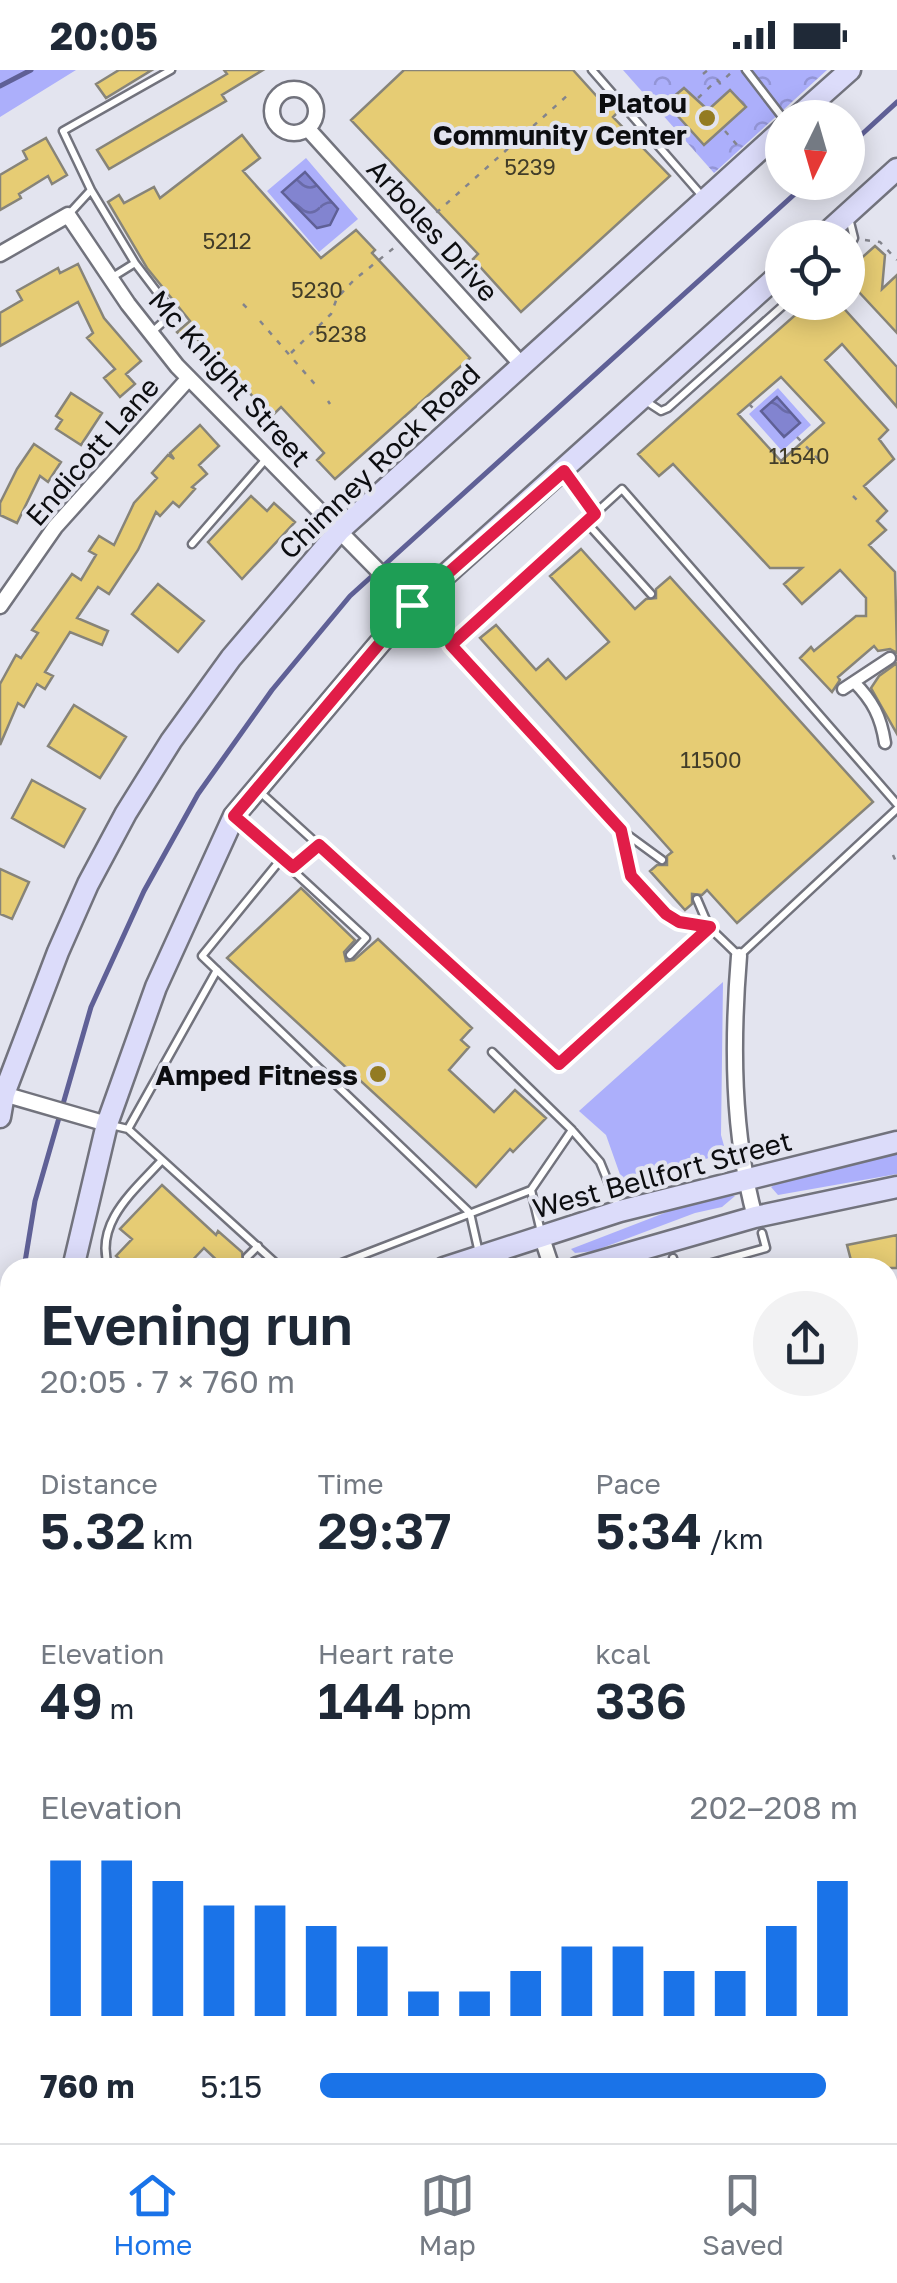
<!DOCTYPE html>
<html lang="en">
<head>
<meta charset="utf-8">
<style>
  :root { --surface:#fff; --page:#f2f2f3; --text:#1f2937; --muted:#747a83; --line:#e0e1e3; --accent:#1a73e8 }
  body { margin:0; font-family:"Golos Text",sans-serif; background:var(--page); color:var(--text); height:100vh; display:flex; flex-direction:column; font-size:38px; white-space:nowrap }
  * { box-sizing:border-box; margin:0 }
  p { font-size:32px; color:var(--muted) }
  .icon { flex:none; width:55px; height:55px; fill:none; stroke:currentColor; stroke-width:2; stroke-linecap:round; stroke-linejoin:round }
  .map { position:relative; flex:1; overflow:hidden }
  .drawer { position:absolute; left:0px; top:1188px; width:898px; height:888px; display:flex; flex-direction:column; background:var(--surface); border-radius:30px 30px 0 0; box-shadow:0 5px 25px #0003 }
  .drawer>* { flex:none }
  .needle { width:65px; rotate:185deg }
  .controls { position:absolute; left:765px; top:30px; display:grid; gap:20px }
  .controls a { display:grid; place-items:center; width:100px; height:100px; border-radius:50%; background:var(--surface); box-shadow:0 5px 25px #0003; font-size:50px }
  .pin { position:absolute; display:grid; place-items:center; width:85px; height:85px; color:#fff; margin:-42px; border-radius:20px; box-shadow:0 5px 15px #0006 }
  .round { display:grid; place-items:center; flex:none; width:105px; height:105px; border-radius:52px; background:var(--page) }
  .overview { display:flex; align-items:center; justify-content:space-between; height:170px; padding:0 40px }
  h1 { font-size:55px; font-weight:600; line-height:75px }
  .stats { display:grid; grid-template-columns:repeat(3,1fr); gap:15px; height:170px; padding:10px 40px }
  .stats div { display:grid; align-content:center }
  .stats b { font-size:50px; font-weight:600 }
  .stats small { font-size:28px; font-weight:400 }
  .stats p { font-size:28px }
  .chart { height:280px; padding:20px 40px }
  .chart p { display:flex; justify-content:space-between }
  .chart svg { width:100%; height:180px; margin-top:10px; stroke:var(--accent); stroke-width:6 }
  ul { padding:0 40px; list-style:none; font-size:32px }
  li { display:grid; grid-template-columns:160px 120px 1fr; align-items:center; height:75px }
  li i { height:25px; border-radius:12px; background:var(--accent) }
  .status { display:flex; justify-content:space-between; align-items:center; height:70px; padding:0 50px; background:var(--surface); direction:ltr }
  .status svg { height:28px; fill:currentColor }
  .menu { display:flex; justify-content:space-around; align-items:center; height:140px; border-top:2px solid var(--line); background:var(--surface); font-size:28px; color:var(--muted) }
  .menu a { display:grid; justify-items:center; gap:5px }
  .menu .current { color:var(--accent) }
  .map>svg:first-child { display:block }
  .grass { fill:#acaffb }
  .park { fill:url(#park-crowns) }
  .water { fill:url(#water-waves); stroke:#5f6096; stroke-width:2.5 }
  .lines { fill:none; stroke-linecap:round; stroke-linejoin:round }
  .stream { stroke:#5f6096; stroke-width:5 }
  .building { fill:#e6cc74; stroke:#878479; stroke-width:2.5; fill-rule:evenodd }
  .service-casing { stroke:#72737d; stroke-width:11 }
  .pedestrian-casing { stroke:#72737d; stroke-width:15 }
  .minor-casing { stroke:#72737d; stroke-width:19 }
  .secondary-casing { stroke:#72737d; stroke-width:25 }
  .path { stroke:#83848c; stroke-width:2.5; stroke-dasharray:5 8; stroke-linecap:butt }
  .service { stroke:#fff; stroke-width:6 }
  .pedestrian { stroke:#fff; stroke-width:10 }
  .minor { stroke:#fff; stroke-width:14 }
  .secondary { stroke:#dcdcfa; stroke-width:20 }
  .route-casing { stroke:#fff; stroke-width:20 }
  .route { stroke:#e11d48; stroke-width:12 }
  .poi-dot { fill:#937b22; stroke:#e3e4ef; stroke-width:4 }
  .labels { text-anchor:middle; dominant-baseline:central; stroke-width:8; stroke-linejoin:round; paint-order:stroke }
  .number-label { font-size:22px; fill:#423d29 }
  .poi-label { font-size:28px; font-weight:bold; fill:#0c0d10; stroke:#e3e4ef; text-anchor:end }
  .street-label { font-size:28px; fill:#0c0d10; stroke:#e3e4ef }
</style>
</head>
<body>
<div class="status"><b>20:05</b><svg viewBox="0 0 49 12"><path d="M0 12V9h3v3zM5 12V6h3v6zM10 12V3h3v9zM15 12V0h3v12zM26 1h20v11H26zM47 4h2v5h-2z"/></svg></div>
<div class="map">
<svg width="897" height="2073" viewBox="0 0 897 2073">
  <defs>
    <pattern id="park-crowns" width="20" height="18" patternUnits="userSpaceOnUse" patternTransform="scale(2.5)"><rect width="20" height="18" fill="#acaffb"/><path d="M2 6a3 3 0 1 1 6 0M12 15a3 3 0 1 1 6 0" fill="none" stroke="#9395d6"/></pattern>
    <pattern id="water-waves" width="16" height="10" patternUnits="userSpaceOnUse" patternTransform="scale(2.5)"><rect width="16" height="10" fill="#8284d0"/><path d="M0 5q4-4 8 0t8 0" fill="none" stroke="#696aa7"/></pattern>
  </defs>
  <rect width="100%" height="100%" fill="#e3e4ef"/>
  <path class="grass" d="M0,0H76L0,47Z
    M306,88L358,149L319,182L267,121Z
    M778,318L811,355L782,381L749,344Z
    M723,912L721,1065L726,1083L623,1113L606,1065L579,1041Z
    M897,1084V1104L778,1125L771,1117L796,1103Z
    M729,1125L735,1126L722,1137L695,1143L594,1181L575,1183L571,1179L698,1130Z"/>
  <path class="park" d="M623,0H827L714,103Z"/>
  <path class="water" d="M305,102L338,139L330,155L317,158L282,122Z
    M777,327L800,353L784,367L761,341Z"/>
  <g class="lines">
    <path class="stream" d="M0,16L31,0
      M848,77L897,32
      M24,1198L35,1131L91,937L144,821L198,724L272,620L350,526L808,112
      M888,1814L897,1818"/>
  </g>
  <path class="building" d="M119,0H152L106,28L96,14Z
    M224,0H263L222,25L226,31L109,99L97,80L227,4Z
    M404,0H573L602,32L607,27L619,41L613,47L670,106L521,242L473,189L478,184L351,50Z
    M684,18L708,40L730,20L746,37L704,75L666,33Z
    M242,65L260,88L243,101L321,188L356,160L375,180L372,183L470,288L335,409L317,390L324,383L281,337L272,346L193,265L186,272L177,262L190,251L147,198L108,132L119,125L124,133L154,117L160,128Z
    M46,68L67,105L52,114L48,106L19,124L21,128L0,140V105L27,89L23,81Z
    M875,176L885,185L882,219L897,205V263L857,220L848,229V200Z
    M78,194L104,248L141,291L126,304L135,314L120,327L104,308L115,299L87,268L93,263L78,232L0,276V243L22,230L17,221L58,198L60,203Z
    M810,232H838L897,297V337L842,274L825,290L888,360L879,369L894,389L864,416L887,441L877,451L886,460L869,475L895,502L897,583L890,579L878,581L874,576L838,607L840,610L832,622L800,588L811,577L814,581L856,546H866V528L840,500L802,534L784,514L802,498H770L673,394L659,406L638,384ZM781,307L824,353L781,391L738,344Z
    M71,323L102,343L81,375L56,359L62,350L56,346Z
    M200,355L219,376L199,395L207,404L192,417L195,419L179,437L173,432L160,446L156,442L138,480L109,524L98,517L77,548L108,561L102,575L70,562L45,602L53,606L45,619L37,614L24,637L18,633L0,675V614L16,585L21,588L38,563L32,560L72,504L81,510L96,485L89,481L99,466L114,475L134,433L157,408L152,403L168,385L174,389L170,383Z
    M34,374L61,392L48,412L40,406L17,453L0,445V433L17,399Z
    M251,426L267,441L274,433L295,452L242,509L208,472Z
    M581,479L635,539L646,529L656,528V519L670,507L873,732L737,853L707,820L702,825L692,824V834L685,840L650,801L657,795H667V786L672,782L480,568L496,555L536,600L548,589L566,609L609,572L550,506Z
    M158,514L204,551L178,582L132,544Z
    M897,593V664L871,618L879,606Z
    M74,635L126,667L100,708L48,676Z
    M32,710L85,739L64,777L12,748Z
    M0,799L29,812L12,849L0,844Z
    M301,818L355,870L344,882L346,891L354,890L378,869L472,958L461,970L469,977L449,1000L494,1042L515,1020L546,1048L513,1082L510,1079L476,1117L227,888Z
    M162,1115L216,1165L218,1161L242,1182L243,1192H252L259,1198H225L204,1178L185,1198H129L116,1186L132,1169L120,1159Z
    M897,1165V1198H853L847,1175Z"/>
  <g class="lines">
    <defs>
      <path id="service" d="M592,0L703,127
        M746,0L783,48
        M91,120L135,193L173,243L152,262
        M69,144L91,120L63,61L171,0
        M848,179L854,168L849,148
        M111,208L135,193
        M644,330L661,341L668,338L787,232
        M566,404L595,443
        M586,452L651,524
        M192,474L266,389
        M416,539L621,760L662,790
        M451,575L622,419L897,734
        M259,721L559,994L709,857
        M235,747L366,868L350,885
        M621,761L631,805L666,845L679,852L708,857
        M282,788L202,886L470,1143L479,1183
        M293,797L319,775
        M697,829L709,857L739,886L897,739
        M492,982L572,1060L600,1092L618,1136
        M111,1055L128,1059L281,1198
        M128,1059L217,900
        M531,1120L541,1162
        M247,1187L258,1176
        M673,1188L675,1198
        M109,1198C93,1153 135,1120 162,1090
        M329,1198L531,1120L572,1060
        M694,1198L766,1178L762,1163"/>
      <path id="pedestrian" d="M854,612C873,631 881,647 885,673
        M843,619L890,588"/>
      <path id="minor" d="M272 41a22 22 0 1 1 44 0a22 22 0 1 1-44 0Z
        M308,59L521,294
        M0,184L68,145L128,234L177,296L412,535
        M0,536L55,457L189,308
        M739,886C732,972 732,1063 755,1147
        M0,1023L107,1054
        M541,1165L552,1198
        M888,1324L897,1321
        M888,1661L897,1662
        M888,2036H897
        M219,2073L220,2065
        M758,2073V2065"/>
      <path id="secondary" d="M796,48L850,0
        M821,168L897,99
        M0,1047L4,1024L58,882L88,814L126,743L171,671L231,588L340,460L782,60
        M73,1198L107,1054L156,917L234,746L412,535L782,202
        M444,1198L620,1141L897,1072
        M577,1198L755,1147L897,1117
        M0,1399L10,1395
        M0,1448L10,1443
        M1,2073L10,1951"/>
    </defs>
    <use href="#service" class="service-casing"/>
    <use href="#pedestrian" class="pedestrian-casing"/>
    <use href="#minor" class="minor-casing"/>
    <use href="#secondary" class="secondary-casing"/>
    <path class="path" d="M703,4L708,0
      M698,28L717,10L720,13L733,1
      M725,61L738,76
      M417,160L569,24
      M865,170L880,172L897,190
      M243,234L250,241
      M260,251L319,319
      M291,283L331,244L337,228L354,210L395,177
      M328,331L330,334
      M749,334L754,339
      M797,367L821,392
      M853,426L861,434
      M893,785L897,794
      M0,1374L10,1368
      M0,1471H1"/>
    <use href="#service" class="service"/>
    <use href="#pedestrian" class="pedestrian"/>
    <use href="#minor" class="minor"/>
    <use href="#secondary" class="secondary"/>
  </g>
  <g class="lines">
    <defs>
      <path id="route" d="M564,401L595,444L451,575L621,760L631,806L666,844L679,852L710,857L559,994L319,775L293,797L234,746L412,535Z"/>
    </defs>
    <use href="#route" class="route-casing"/>
    <use href="#route" class="route"/>
  </g>
  <g class="poi-dot">
    <circle cx="707" cy="48" r="10"/>
    <circle cx="378" cy="1004" r="10"/>
  </g>
  <g class="labels">
    <g class="number-label">
      <text x="530" y="96">5239</text>
      <text x="227" y="170">5212</text>
      <text x="317" y="219">5230</text>
      <text x="341" y="263">5238</text>
      <text x="799" y="385">11540</text>
      <text x="711" y="689">11500</text>
    </g>
    <g class="poi-label">
      <text x="687" y="32">Platou<tspan x="687" dy="32">Community Center</tspan></text>
      <text x="358" y="1004">Amped Fitness</text>
    </g>
    <g class="street-label">
      <text transform="translate(433 160) rotate(48)">Arboles Drive</text>
      <text transform="translate(230 308) rotate(48)">Mc Knight Street</text>
      <text transform="translate(92 381) rotate(-49)">Endicott Lane</text>
      <text transform="translate(379 391) rotate(-44)">Chimney Rock Road</text>
      <text transform="translate(662 1104) rotate(-15)">West Bellfort Street</text>
    </g>
  </g>
</svg>
<div class="controls">
<a><svg class="needle" viewBox="-14 -14 28 28"><path d="M0-13l5 13h-10z" fill="#e53935"/><path d="M0 13l5-13h-10z" fill="#747a83"/></svg></a>
<a><svg class="icon" aria-label="locate" viewBox="0 0 24 24"><circle cx="12" cy="12" r="6"/><path d="M12 2v4M12 18v4M2 12h4M18 12h4"/></svg></a>
</div>
<div class="pin" style="left:412px;top:535px;background:#1e9e55"><svg class="icon" aria-label="arrive" viewBox="0 0 24 24"><path d="M6 21V4h12l-3 4 3 4H6"/></svg></div>
<section class="drawer">
<div class="overview"><div><h1>Evening run</h1><p>20:05 · 7 × 760 m</p></div><a class="round"><svg class="icon" aria-label="share" viewBox="0 0 24 24"><path d="M12 15V3M7 8l5-5 5 5M5 13v7h14v-7"/></svg></a></div>
<div class="stats">
<div><p>Distance</p><b>5.32<small> km</small></b></div>
<div><p>Time</p><b>29:37</b></div>
<div><p>Pace</p><b>5:34<small> /km</small></b></div>
</div>
<div class="stats">
<div><p>Elevation</p><b>49<small> m</small></b></div>
<div><p>Heart rate</p><b>144<small> bpm</small></b></div>
<div><p>kcal</p><b>336</b></div>
</div>
<div class="chart"><p><span>Elevation</span>202–208 m</p>
<svg viewBox="0 0 160 44" preserveAspectRatio="none"><path d="M5 44V6M15 44V6M25 44V11M35 44V17M45 44V17M55 44V22M65 44V27M75 44V38M85 44V38M95 44V33M105 44V27M115 44V27M125 44V33M135 44V33M145 44V22M155 44V11"/></svg>
</div>
<ul>
<li><b>760 m</b>5:15<i style="width:94%"></i></li>
</ul>
</section>
</div>
<nav class="menu">
<a class="current"><svg class="icon" aria-label="home" viewBox="0 0 24 24"><path d="M3 11l9-7 9 7M6 9v11h12V9"/></svg>Home</a>
<a><svg class="icon" aria-label="map" viewBox="0 0 24 24"><path d="M3 6l6-2 6 2 6-2v14l-6 2-6-2-6 2zM9 4v14M15 6v14"/></svg>Map</a>
<a><svg class="icon" aria-label="saved" viewBox="0 0 24 24"><path d="M7 4h10v16l-5-4-5 4z"/></svg>Saved</a>
</nav>
</body>
</html>
